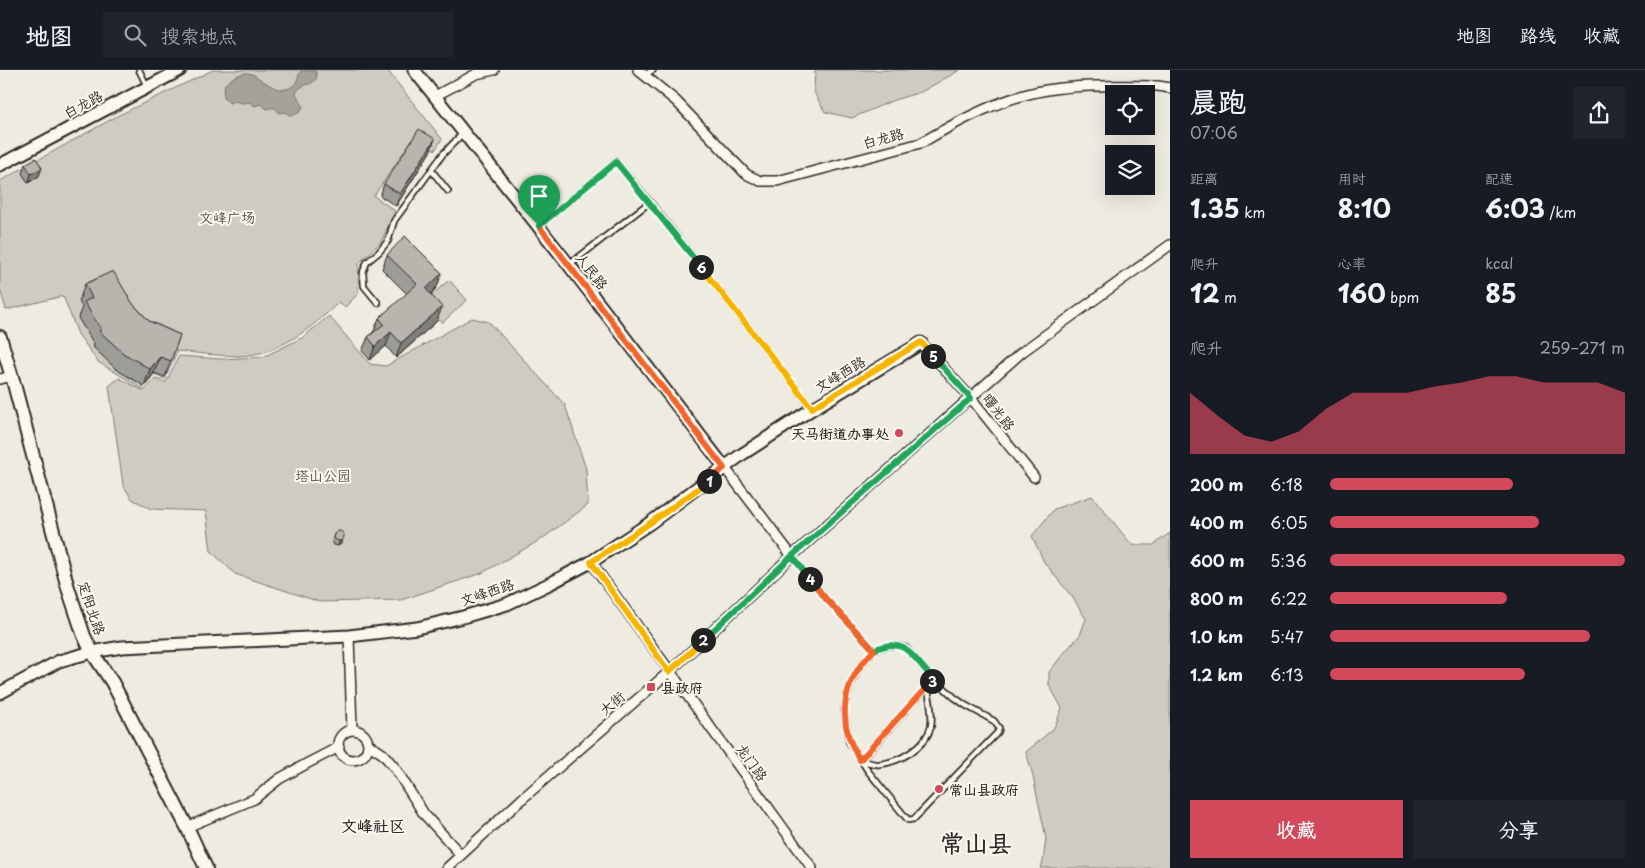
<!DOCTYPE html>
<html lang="zh">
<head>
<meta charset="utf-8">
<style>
  :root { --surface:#171b24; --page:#20242c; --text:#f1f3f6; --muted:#9ea1a6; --line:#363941; --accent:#d1495b }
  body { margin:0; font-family:"Playpen Sans","LXGW WenKai TC",sans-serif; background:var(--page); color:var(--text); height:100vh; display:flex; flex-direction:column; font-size:19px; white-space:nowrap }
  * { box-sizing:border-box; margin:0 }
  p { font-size:16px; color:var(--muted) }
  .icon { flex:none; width:28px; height:28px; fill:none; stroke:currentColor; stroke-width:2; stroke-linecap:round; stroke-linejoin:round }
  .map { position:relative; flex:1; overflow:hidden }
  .panel { display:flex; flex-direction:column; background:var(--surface); width:475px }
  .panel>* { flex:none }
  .tools { position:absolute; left:1105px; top:15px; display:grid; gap:10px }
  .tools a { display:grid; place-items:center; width:50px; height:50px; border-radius:0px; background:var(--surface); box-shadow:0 5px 20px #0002; font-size:25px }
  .pin { position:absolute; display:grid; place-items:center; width:42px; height:42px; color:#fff; margin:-51px -21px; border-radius:50% 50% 50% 0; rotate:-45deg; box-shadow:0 0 5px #0007 }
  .pin .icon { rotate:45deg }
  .km { position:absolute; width:25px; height:25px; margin:-12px; border-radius:50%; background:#222; color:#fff; font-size:14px; line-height:25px; text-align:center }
  .round { display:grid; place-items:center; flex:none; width:52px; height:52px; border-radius:0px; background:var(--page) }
  .head { display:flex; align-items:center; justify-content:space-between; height:85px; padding:0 20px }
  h1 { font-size:28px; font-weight:700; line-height:38px }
  .metrics { display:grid; grid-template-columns:repeat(3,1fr); gap:8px; height:85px; padding:5px 20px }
  .metrics div { display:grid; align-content:center }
  .metrics b { font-size:25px; font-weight:700 }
  .metrics small { font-size:14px; font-weight:400 }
  .metrics p { font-size:14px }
  .chart { height:140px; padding:10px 20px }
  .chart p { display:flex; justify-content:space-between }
  .chart svg { width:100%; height:90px; margin-top:5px; fill:var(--accent); opacity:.7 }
  .cta { display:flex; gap:10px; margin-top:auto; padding:10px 20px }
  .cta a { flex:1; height:58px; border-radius:0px; background:var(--accent); color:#fff; font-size:20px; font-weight:700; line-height:58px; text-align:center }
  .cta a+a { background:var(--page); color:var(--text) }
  ul { padding:0 20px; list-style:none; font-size:16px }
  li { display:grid; grid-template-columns:80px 60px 1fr; align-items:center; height:38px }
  li i { height:12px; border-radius:6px; background:var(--accent) }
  header { display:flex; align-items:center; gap:30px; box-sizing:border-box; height:70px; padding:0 25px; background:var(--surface); border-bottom:1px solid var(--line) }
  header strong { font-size:24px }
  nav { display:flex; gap:28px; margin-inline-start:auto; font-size:18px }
  .search { width:350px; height:45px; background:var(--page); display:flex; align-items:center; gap:12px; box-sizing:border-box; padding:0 18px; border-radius:0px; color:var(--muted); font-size:19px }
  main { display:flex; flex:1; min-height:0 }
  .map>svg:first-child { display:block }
  .green { fill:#cecbc2; stroke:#7c7b76 }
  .water { fill:#a4a29a; stroke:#74726e }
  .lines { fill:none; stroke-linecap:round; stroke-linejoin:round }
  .service-casing { stroke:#2b2b2b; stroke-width:8 }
  .minor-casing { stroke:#2b2b2b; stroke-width:12 }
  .tertiary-casing { stroke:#2b2b2b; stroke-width:15 }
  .secondary-casing { stroke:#2b2b2b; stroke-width:16 }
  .service { stroke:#fbf7ec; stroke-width:4.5 }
  .minor { stroke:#fbf7ec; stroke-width:9 }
  .tertiary { stroke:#fbf7ec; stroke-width:11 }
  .secondary { stroke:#fbf7ec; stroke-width:12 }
  .wall { fill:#9e9c96; stroke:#2b2b2b }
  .shaded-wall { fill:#817f7a; stroke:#2b2b2b }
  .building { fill:#b8b5ae; stroke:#2b2b2b }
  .split-1-casing { stroke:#fff; stroke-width:10 }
  .split-2-casing { stroke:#fff; stroke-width:10 }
  .split-3-casing { stroke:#fff; stroke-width:10 }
  .split-4-casing { stroke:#fff; stroke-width:10 }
  .split-5-casing { stroke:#fff; stroke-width:10 }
  .split-6-casing { stroke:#fff; stroke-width:10 }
  .split-7-casing { stroke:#fff; stroke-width:10 }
  .split-1 { stroke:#f0652b; stroke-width:6 }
  .split-2 { stroke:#f5b400; stroke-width:6 }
  .split-3 { stroke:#22a559; stroke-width:6 }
  .split-4 { stroke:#f0652b; stroke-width:6 }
  .split-5 { stroke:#22a559; stroke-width:6 }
  .split-6 { stroke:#f5b400; stroke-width:6 }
  .split-7 { stroke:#22a559; stroke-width:6 }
  .poi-dot { fill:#d1495b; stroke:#fbf7ec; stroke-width:2 }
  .labels { text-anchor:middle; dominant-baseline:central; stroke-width:4; stroke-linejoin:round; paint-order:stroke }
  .street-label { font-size:14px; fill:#2b2b2b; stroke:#fbf7ec }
  .park-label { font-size:14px; fill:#545351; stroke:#fbf7ec }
  .poi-label { font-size:14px; font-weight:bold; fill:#2b2b2b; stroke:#fbf7ec; text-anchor:start }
  .quarter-label { font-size:16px; font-weight:bold; fill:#2b2b2b; stroke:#fbf7ec }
  .town-label { font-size:24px; font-weight:bold; fill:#2b2b2b; stroke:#fbf7ec }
</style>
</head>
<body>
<header>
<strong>地图</strong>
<div class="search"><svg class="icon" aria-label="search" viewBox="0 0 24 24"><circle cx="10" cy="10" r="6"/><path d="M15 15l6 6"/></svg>搜索地点</div>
<nav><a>地图</a><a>路线</a><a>收藏</a></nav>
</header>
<main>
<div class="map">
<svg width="1170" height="798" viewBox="0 0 1170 798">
  <rect width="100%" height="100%" fill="#eeebe0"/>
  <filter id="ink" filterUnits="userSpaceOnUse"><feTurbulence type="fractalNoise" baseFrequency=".02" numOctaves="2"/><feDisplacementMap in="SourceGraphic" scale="10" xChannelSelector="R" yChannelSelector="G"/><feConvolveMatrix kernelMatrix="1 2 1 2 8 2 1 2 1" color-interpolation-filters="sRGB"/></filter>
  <g filter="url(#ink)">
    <path class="green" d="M213,0H387L442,69L435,80L413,68L374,126L395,141L381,172L359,193L358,224L345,237L339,232C312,258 278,285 239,286C218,286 197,283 177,281L165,309L154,304L143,319L98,292L78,264L63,226L6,240L0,219V111L119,45Z
      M815,0H960L921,22L894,30L852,48L825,42L814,22Z
      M449,210L467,230L442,253L424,232Z
      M329,246L370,294L386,296L472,248L489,252L565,335L586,399L588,435L542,469L482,503L401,530L320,532L235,504L211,481L206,441L151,439L132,429L123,415L109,316L119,308L144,321L155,309L166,312L179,286L221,289L263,287L302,268Z
      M1092,426L1132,475H1153L1170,463V798H1040L1043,792L1046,768L1032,702L1026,682L1054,658L1062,638L1049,615V602L1064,583L1080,565L1086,549L1073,528L1044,492L1032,466L1054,439Z"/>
    <path class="water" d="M302,0L315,1C323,17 299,11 296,24L303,36L300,42L292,46L285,42L279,43C276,37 273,37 267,39L261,34L255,36L250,32L243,33L234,31L230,33C222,29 223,21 225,14L235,6L246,3L252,4C263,9 281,29 295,14C298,10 298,4 302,0Z"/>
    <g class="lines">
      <defs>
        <path id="service" d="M139,0L147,16
          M644,5L653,0
          M432,101L448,121
          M540,155L616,92L650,132L811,337
          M570,194L650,132
          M378,233L364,216L363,202L367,192L379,182L388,171L394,151L443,84L463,63
          M792,486L826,529L874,580
          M887,576H898L906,578L930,605L954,627L965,635L994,651L999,658L998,662L914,749L908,750L868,701L849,672L844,639L849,619L859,598L874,580Z
          M927,616C930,629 933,643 931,656C926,677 900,692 880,694C874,695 867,692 861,690L934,609"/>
        <path id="minor" d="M638,0L676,31L746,104L760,111H777L921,73C960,50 1003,27 1047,20C1083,14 1121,16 1158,16L1170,18
          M435,26L476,4L494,0
          M921,273L971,328L1034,407
          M0,309L12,306
          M725,398L792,486L1022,282L1170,175
          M591,492L812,798
          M349,566L352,660
          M338 675a15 15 0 1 1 30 0a15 15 0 1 1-30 0Z
          M368,674L383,684L395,698L424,744L461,785
          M187,757L254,729L279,709L308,693L339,677
          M447,798L523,728L669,602L792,486"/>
        <path id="tertiary" d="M414,0L569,195L725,398
          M0,95L180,0
          M0,623L59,591L92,582L122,577L349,566L417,558L463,547L507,534L551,513L591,492L650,453L741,385L812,339L921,273"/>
        <path id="secondary" d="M0,267L14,314L68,518L84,566L92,582L112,612L187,757L206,798"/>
      </defs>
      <use href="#service" class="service-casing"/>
      <use href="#minor" class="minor-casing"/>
      <use href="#tertiary" class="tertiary-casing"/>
      <use href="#secondary" class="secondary-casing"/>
      <use href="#service" class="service"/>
      <use href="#minor" class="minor"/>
      <use href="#tertiary" class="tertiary"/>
      <use href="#secondary" class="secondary"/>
    </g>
    <path class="wall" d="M430,82L396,136L380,126L384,114Z
      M25,94L39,106L28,113L22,103Z
      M387,185L437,217L431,224L437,251L396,288L386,276L370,290L362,281L368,267L374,261L379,248L407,224L382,199Z
      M85,214L133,234L149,251L180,265L165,307L154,303L144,316L117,300L93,277L94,274L78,248L82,237L79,231Z
      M334,464L342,473L338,476L334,475L332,471Z"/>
    <path class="shaded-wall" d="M435,69L430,82L396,136L400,124Z
      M42,98L39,106L28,113L31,104Z
      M442,203L437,217L421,233L426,219Z
      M442,237L437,251L396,288L401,273Z
      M391,262L386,276L370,290L375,276Z
      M160,287L154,303L144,316L150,299Z
      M343,469L342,473L338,476L339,472Z"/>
    <path class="building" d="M419,59L435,69L400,124L384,114Z
      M36,88L42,98L31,104L25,94Z
      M405,166L442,203L426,219L442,237L401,273L391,262L375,276L368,267L384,254L379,248L417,214L387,185Z
      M113,201L133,234L149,251L180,265L171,291L160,287L150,299L123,283L99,261L101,259L84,232L92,228L85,214Z
      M334 466a5 5 0 1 1 10 0a5 5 0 1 1-10 0Z"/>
  </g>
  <g class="lines" filter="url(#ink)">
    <defs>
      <path id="split-1" d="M539,156L724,398L709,411"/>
      <path id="split-2" d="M703,570L669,602L591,492L650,453L709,411"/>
      <path id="split-3" d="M703,570L792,486L826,529L874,580C907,564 914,591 934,609L932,611"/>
      <path id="split-4" d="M810,509L826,529L874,580C869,586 863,592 859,598C839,628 841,661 860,690L932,611"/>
      <path id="split-5" d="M810,509L792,486L971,328L933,286"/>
      <path id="split-6" d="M701,197L812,338L921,272L933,286"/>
      <path id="split-7" d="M539,156L616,92L701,197"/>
    </defs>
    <use href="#split-1" class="split-1-casing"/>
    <use href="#split-2" class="split-2-casing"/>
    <use href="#split-3" class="split-3-casing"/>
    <use href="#split-4" class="split-4-casing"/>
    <use href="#split-5" class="split-5-casing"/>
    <use href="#split-6" class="split-6-casing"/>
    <use href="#split-7" class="split-7-casing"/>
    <use href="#split-1" class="split-1"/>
    <use href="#split-2" class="split-2"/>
    <use href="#split-3" class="split-3"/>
    <use href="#split-4" class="split-4"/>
    <use href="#split-5" class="split-5"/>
    <use href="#split-6" class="split-6"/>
    <use href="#split-7" class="split-7"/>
  </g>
  <g class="poi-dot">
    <circle cx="899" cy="363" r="5"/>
    <rect x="646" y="612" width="10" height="10" rx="2.5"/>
    <circle cx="939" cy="719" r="5"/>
  </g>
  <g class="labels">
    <g class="street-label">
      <text transform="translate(83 34) rotate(-28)">白龙路</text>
      <text transform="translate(883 68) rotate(-15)">白龙路</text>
      <text transform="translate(592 201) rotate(52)">人民路</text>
      <text transform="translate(840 304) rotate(-31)">文峰西路</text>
      <text transform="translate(999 342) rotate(52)">曙光路</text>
      <text transform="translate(487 522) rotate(-19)">文峰西路</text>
      <text transform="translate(92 538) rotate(71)">定阳北路</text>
      <text transform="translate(612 633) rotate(-41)">大街</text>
      <text transform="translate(752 692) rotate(54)">龙门路</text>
    </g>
    <g class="park-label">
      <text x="227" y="147">文峰广场</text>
      <text x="323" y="405">塔山公园</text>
    </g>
    <g class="poi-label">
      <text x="889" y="363" text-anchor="end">天马街道办事处</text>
      <text x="661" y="617">县政府</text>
      <text x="949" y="719">常山县政府</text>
    </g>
    <g class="quarter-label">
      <text x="373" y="755">文峰社区</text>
    </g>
    <g class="town-label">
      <text x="976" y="772">常山县</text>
    </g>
  </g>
</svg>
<div class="tools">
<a><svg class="icon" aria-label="locate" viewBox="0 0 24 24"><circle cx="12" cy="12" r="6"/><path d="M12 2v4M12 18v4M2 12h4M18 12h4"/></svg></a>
<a><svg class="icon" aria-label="layers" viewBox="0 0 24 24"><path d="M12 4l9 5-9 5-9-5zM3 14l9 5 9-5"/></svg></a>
</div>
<div class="pin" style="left:539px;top:156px;background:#1e9e55"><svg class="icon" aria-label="arrive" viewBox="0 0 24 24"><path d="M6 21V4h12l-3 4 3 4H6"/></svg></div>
<b class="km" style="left:709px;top:411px">1</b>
<b class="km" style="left:703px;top:570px">2</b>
<b class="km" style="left:932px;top:611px">3</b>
<b class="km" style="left:810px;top:509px">4</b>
<b class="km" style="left:933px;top:286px">5</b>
<b class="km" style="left:701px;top:197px">6</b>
</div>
<section class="panel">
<div class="head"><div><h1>晨跑</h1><p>07:06</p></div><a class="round"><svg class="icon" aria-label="share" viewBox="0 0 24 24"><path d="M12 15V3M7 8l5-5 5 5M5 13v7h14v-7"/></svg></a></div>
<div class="metrics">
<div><p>距离</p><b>1.35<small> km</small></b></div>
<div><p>用时</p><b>8:10</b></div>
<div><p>配速</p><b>6:03<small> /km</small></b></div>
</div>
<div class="metrics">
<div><p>爬升</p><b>12<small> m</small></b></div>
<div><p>心率</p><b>160<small> bpm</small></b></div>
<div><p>kcal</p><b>85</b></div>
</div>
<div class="chart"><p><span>爬升</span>259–271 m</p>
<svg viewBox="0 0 160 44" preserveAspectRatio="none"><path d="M0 44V14L10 25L20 35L30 38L40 33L50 22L60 14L70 14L80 14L90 11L100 9L110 6L120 6L130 9L140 9L150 9L160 14V44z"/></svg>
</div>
<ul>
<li><b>200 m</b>6:18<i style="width:62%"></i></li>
<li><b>400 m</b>6:05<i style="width:71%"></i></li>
<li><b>600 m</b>5:36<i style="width:100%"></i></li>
<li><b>800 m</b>6:22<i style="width:60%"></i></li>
<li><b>1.0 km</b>5:47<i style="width:88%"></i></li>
<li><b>1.2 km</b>6:13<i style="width:66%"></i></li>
</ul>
<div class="cta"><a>收藏</a><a>分享</a></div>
</section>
</main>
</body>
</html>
